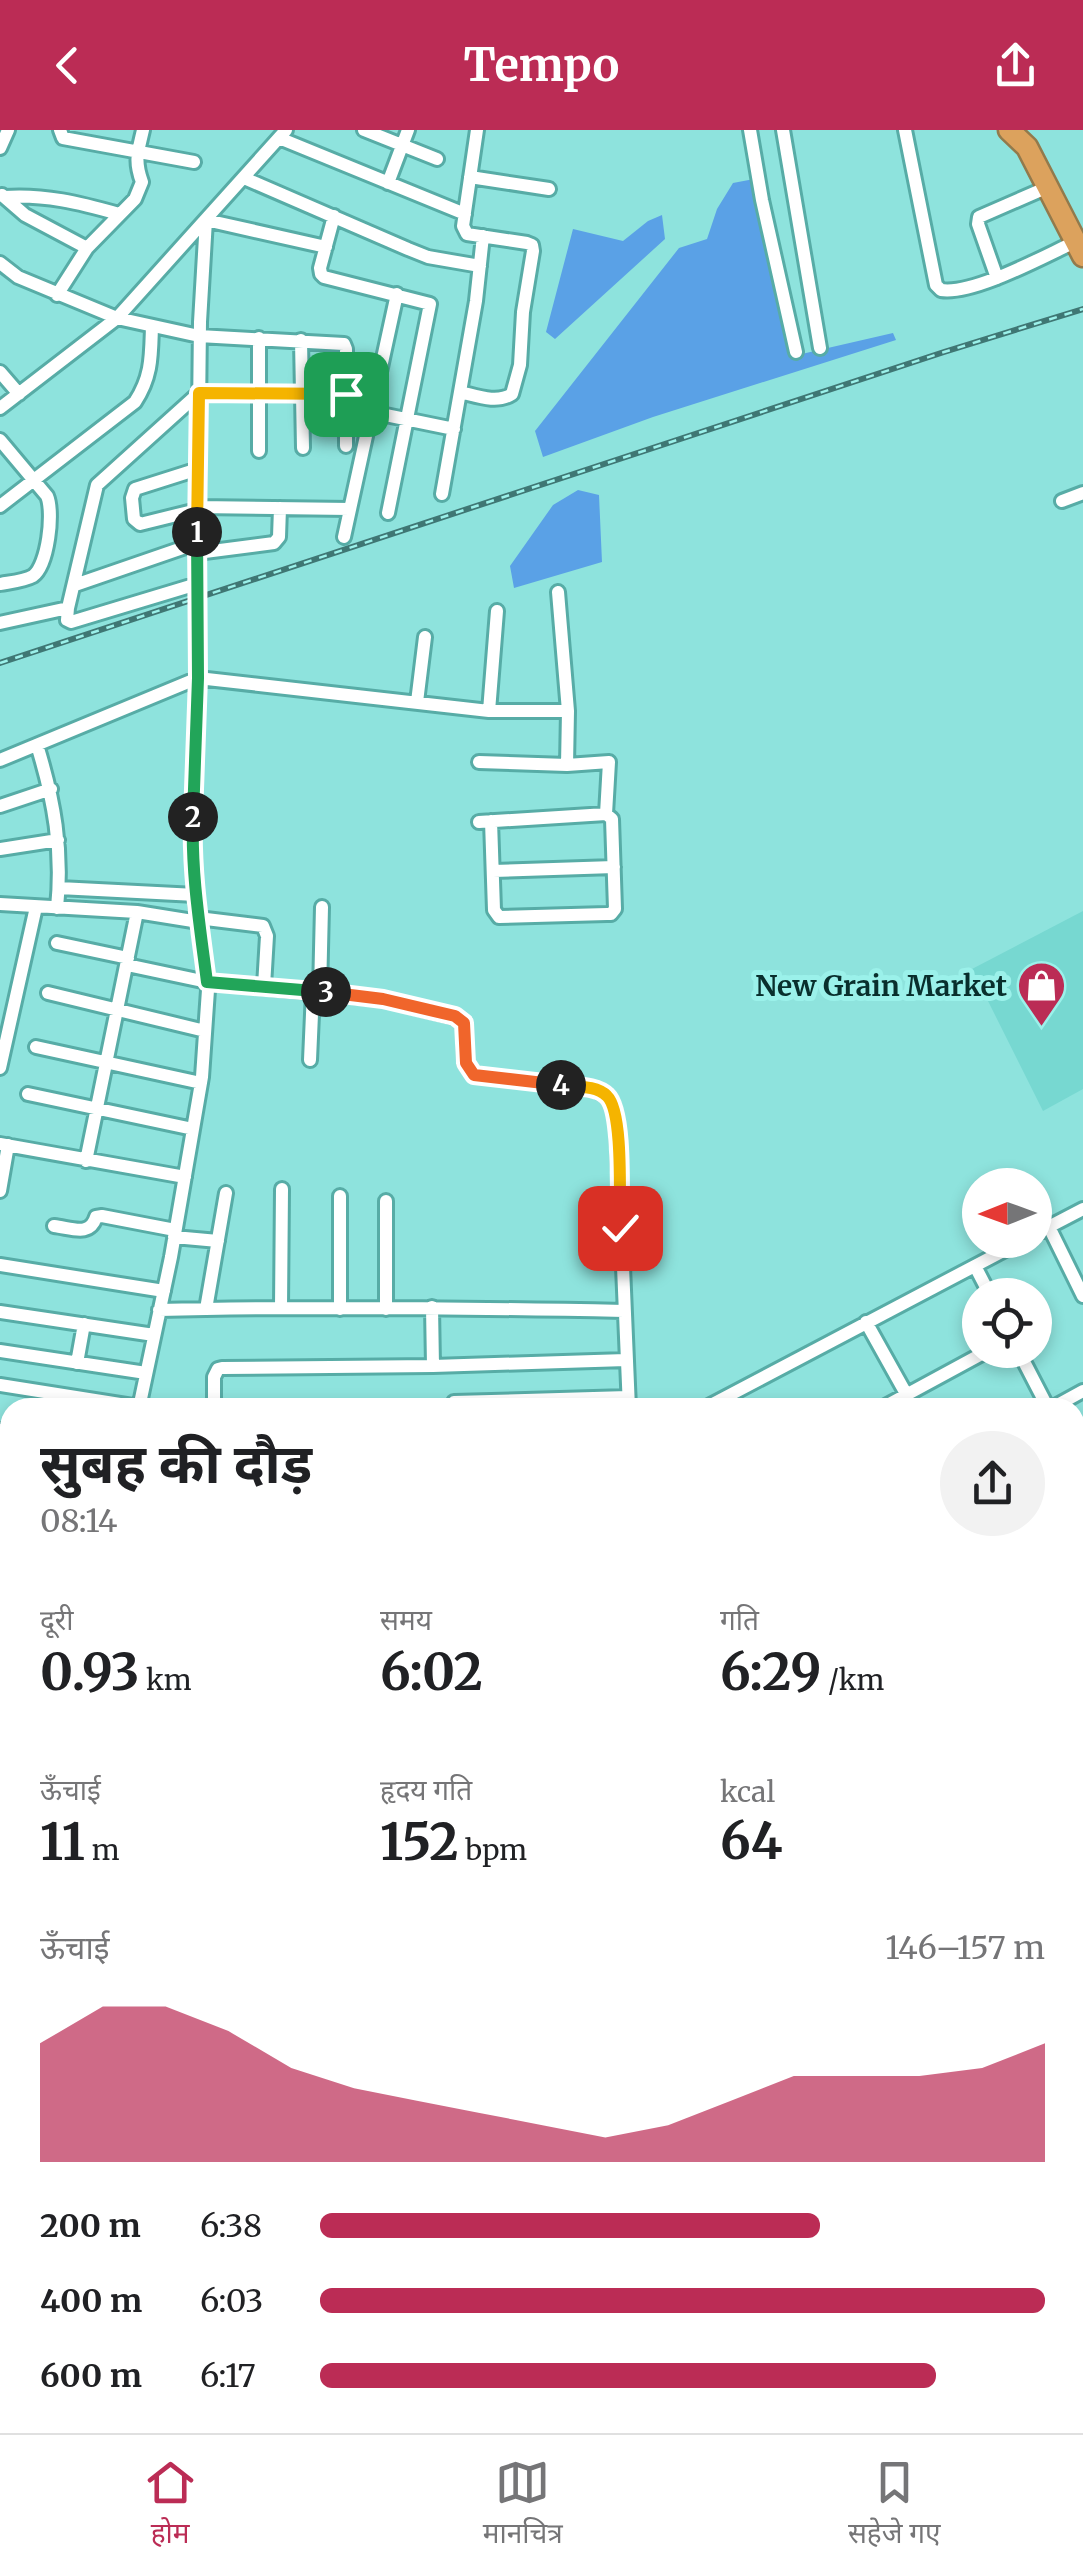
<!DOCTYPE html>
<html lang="hi">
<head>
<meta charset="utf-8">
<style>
  :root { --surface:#fff; --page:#f2f2f2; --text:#202124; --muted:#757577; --line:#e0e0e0; --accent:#bb2c55 }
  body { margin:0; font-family:Merriweather,"Noto Sans Devanagari",serif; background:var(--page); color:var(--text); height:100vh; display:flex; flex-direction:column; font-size:38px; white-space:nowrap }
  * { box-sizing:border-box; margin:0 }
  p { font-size:32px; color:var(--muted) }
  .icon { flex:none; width:55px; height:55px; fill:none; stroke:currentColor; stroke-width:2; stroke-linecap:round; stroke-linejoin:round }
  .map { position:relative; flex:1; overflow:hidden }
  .side { position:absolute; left:0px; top:1268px; width:1085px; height:1038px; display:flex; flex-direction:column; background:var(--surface); border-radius:30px 30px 0 0; box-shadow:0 5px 15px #0003 }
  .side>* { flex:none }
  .needle { width:65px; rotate:269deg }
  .controls { position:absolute; left:962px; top:1038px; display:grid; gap:20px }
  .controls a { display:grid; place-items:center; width:90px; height:90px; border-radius:50%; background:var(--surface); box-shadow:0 5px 15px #0003; font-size:50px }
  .pin { position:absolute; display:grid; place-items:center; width:85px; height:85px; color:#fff; margin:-42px; border-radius:20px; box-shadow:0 5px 15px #0006 }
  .km { position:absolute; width:50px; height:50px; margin:-25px; border-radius:50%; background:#222; color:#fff; font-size:28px; line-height:50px; text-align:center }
  .round { display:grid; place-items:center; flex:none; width:105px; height:105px; border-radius:52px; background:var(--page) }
  .headline { display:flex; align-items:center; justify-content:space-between; height:170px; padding:0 40px }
  h1 { font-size:55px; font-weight:700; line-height:75px }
  .metrics { display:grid; grid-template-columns:repeat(3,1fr); gap:15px; height:170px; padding:10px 40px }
  .metrics div { display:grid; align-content:center }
  .metrics b { font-size:50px; font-weight:700 }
  .metrics small { font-size:28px; font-weight:400 }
  .metrics p { font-size:28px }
  .chart { height:280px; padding:20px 40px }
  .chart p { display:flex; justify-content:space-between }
  .chart svg { width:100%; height:180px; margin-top:10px; fill:var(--accent); opacity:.7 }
  ul { padding:0 40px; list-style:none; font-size:32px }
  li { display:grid; grid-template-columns:160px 120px 1fr; align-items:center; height:75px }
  li i { height:25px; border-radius:12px; background:var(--accent) }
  header { display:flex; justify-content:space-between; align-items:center; height:130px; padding:0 40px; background:var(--accent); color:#fff; font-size:45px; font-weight:700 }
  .dock { display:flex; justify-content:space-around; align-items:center; height:140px; border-top:2px solid var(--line); background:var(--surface); font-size:28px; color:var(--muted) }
  .dock a { display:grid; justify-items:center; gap:5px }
  .dock .on { color:var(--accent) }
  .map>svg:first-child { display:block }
  .built { fill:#77d8d1 }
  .water { fill:#5aa1e6 }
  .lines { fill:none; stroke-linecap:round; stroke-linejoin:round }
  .minor-casing { stroke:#57aca6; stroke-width:18 }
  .highway-casing { stroke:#927a4c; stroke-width:25 }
  .minor { stroke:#fff; stroke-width:12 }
  .highway { stroke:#dca25d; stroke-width:20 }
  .rail-casing { stroke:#3f7774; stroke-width:6 }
  .rail { stroke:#9bf1ea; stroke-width:2.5; stroke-dasharray:8; stroke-linecap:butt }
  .minor-bridge-casing { stroke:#57aca6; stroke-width:18; stroke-linecap:butt }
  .minor-bridge { stroke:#fff; stroke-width:12 }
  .split-1-casing { stroke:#fff; stroke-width:20 }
  .split-2-casing { stroke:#fff; stroke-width:20 }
  .split-3-casing { stroke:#fff; stroke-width:20 }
  .split-4-casing { stroke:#fff; stroke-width:20 }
  .split-5-casing { stroke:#fff; stroke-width:20 }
  .split-1 { stroke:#f5b400; stroke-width:12 }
  .split-2 { stroke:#22a559; stroke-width:12 }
  .split-3 { stroke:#22a559; stroke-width:12 }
  .split-4 { stroke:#f0652b; stroke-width:12 }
  .split-5 { stroke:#f5b400; stroke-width:12 }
  .labels { text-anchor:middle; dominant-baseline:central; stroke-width:10; stroke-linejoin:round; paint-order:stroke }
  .poi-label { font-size:28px; font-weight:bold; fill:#092f2d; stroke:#9bf1ea; text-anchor:end }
</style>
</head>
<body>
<header><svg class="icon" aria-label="back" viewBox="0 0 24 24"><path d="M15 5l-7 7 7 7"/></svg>Tempo<svg class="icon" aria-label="share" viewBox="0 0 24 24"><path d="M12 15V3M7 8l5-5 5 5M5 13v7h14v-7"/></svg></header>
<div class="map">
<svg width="1083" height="2303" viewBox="0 0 1083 2303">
  <rect width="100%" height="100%" fill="#8ee3dd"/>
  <path class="built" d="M1083,781V959L1043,981L972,839Z"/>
  <path class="water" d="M754,49L793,226L893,203L896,210L653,287L543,327L535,301L679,118L707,109L717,79L733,53Z
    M662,85L665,109L555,209L546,202L573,99L623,111L648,91Z
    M578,360L599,365L602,432L514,458L510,436L553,375Z"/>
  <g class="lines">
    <defs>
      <path id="minor" d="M60,0L63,8L194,32
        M364,0L437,29
        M750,0L762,70L796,222
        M783,0L820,218
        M905,0L936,155L941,160C974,165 1044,126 1075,112
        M279,8L465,84
        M0,18L8,0
        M470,47L549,59
        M244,48L408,119L428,127L480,136
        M388,53L408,0
        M2,65L25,85L87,118
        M4,67C44,64 80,73 119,84
        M334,86L320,138L321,144L324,147L430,174L388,383
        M0,133L18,147L117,188L199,206L344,214L346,219V316
        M997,148L978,94L979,87L1048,57
        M57,165L87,118L135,69L142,52C134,30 138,22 143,0
        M301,210L303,318
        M0,242L19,264
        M460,262C477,266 497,274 512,264L520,235L523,182L533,121L532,115L527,113L467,104L463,96L477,0
        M0,278L117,188L286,0
        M371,282L454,299
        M0,310L47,366C54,382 48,435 33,446C24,451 11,452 0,454
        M259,321V208
        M442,364L476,171L483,106
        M1062,371L1083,363
        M0,376L135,272C152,246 151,226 152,196
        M197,377L350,379
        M197,380L140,394L134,389L132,368L135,359L198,339
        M344,407L397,164
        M197,423L274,413L279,407L280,378
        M75,455L197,413
        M558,462L568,581L567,635
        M197,468L200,192L206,90L326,117
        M68,478L67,490L71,492L197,454
        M0,493L68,478L97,355L199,263L345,265
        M417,572L425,507
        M489,581L497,481
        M37,615C54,670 63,720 57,778
        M0,630L198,548L489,581H568
        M0,676L51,659
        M491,691L494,780L499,787L607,784H611L615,779L612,689L606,684
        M479,692L606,684L609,632L567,635L479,632
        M0,719L58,710
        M493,741L614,737
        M59,758L196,765
        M0,774L137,782L199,792
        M198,788L263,796L267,806L264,856
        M57,813L128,828
        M127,835L207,852L383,869L455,887L464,893L465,933L474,945L593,959C613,967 614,975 617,995L629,1278
        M320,862L322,777
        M48,863L205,901
        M36,917L201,953
        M310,930L313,861
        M0,938L36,777
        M28,964L193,999
        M0,1014L185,1047
        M86,1031L137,782
        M0,1061L8,1015
        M54,1096C72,1098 90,1107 96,1087L102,1086L175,1100
        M1049,1097L1083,1166
        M1035,1104L1083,1079
        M174,1107L218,1111
        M0,1135L164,1161
        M975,1136L990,1165
        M432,1177L433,1236
        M281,1178L282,1059
        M206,1179L226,1063
        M340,1179V1066
        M386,1179V1071
        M159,1180C314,1176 469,1178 624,1181
        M0,1182L154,1205
        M866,1192L914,1278
        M1018,1220L1048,1278
        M0,1221L146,1243
        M77,1233L84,1194
        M0,1255L139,1277
        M454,1272L628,1267
        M139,1278L171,1127L202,947L208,860L196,774L192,716L198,548L197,475
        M214,1278V1247L218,1239L222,1238L433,1236L626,1230
        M705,1278L1024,1110
        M882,1278L989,1220
        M1052,1278L1083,1261
        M0,1300L10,1299
        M0,1354H10
        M1075,1366H1083
        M0,1398H10
        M0,1434H10
        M1075,1459H1083
        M0,1495H10
        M1075,1519H1079
        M1075,1555L1083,1556
        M2,1637V1569L5,1565L10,1564
        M1075,1673L1083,1662
        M0,1722H10
        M1075,1746H1083
        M0,1754H10
        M0,1820H10
        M0,1882L10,1838
        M1075,1897H1083
        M0,1912H10
        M0,1974H10
        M1075,1988H1083
        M1075,2005H1083
        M1075,2026H1083
        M0,2044H10
        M0,2169H10
        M0,2196H10
        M1075,2255H1083
        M139,2295V2303
        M309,2295V2303
        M713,2295V2303
        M54,2303L57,2295
        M250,2303V2295
        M774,2303V2295
        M901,2303L902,2295"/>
      <path id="highway" d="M1009,0L1027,17L1083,126"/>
    </defs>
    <use href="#minor" class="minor-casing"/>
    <use href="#highway" class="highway-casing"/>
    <use href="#minor" class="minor"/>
    <use href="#highway" class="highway"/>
    <defs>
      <path id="rail" d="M0,533L944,222L1083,179"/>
    </defs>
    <use href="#rail" class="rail-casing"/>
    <use href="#rail" class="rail"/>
    <defs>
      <path id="minor-bridge" d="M197,468V475"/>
    </defs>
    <use href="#minor-bridge" class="minor-bridge-casing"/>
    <use href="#minor-bridge" class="minor-bridge"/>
  </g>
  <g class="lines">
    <defs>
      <path id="split-1" d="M197,402L199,263L346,264"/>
      <path id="split-2" d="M193,687L198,548L197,402"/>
      <path id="split-3" d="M193,687C191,743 200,797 207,852L326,862"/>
      <path id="split-4" d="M326,862L383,869L455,886L464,893L466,933L474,945L561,955"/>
      <path id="split-5" d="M561,955C575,957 596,955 607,966C624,982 619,1072 620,1098"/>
    </defs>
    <use href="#split-1" class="split-1-casing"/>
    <use href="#split-2" class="split-2-casing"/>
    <use href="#split-3" class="split-3-casing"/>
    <use href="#split-4" class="split-4-casing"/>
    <use href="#split-5" class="split-5-casing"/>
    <use href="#split-1" class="split-1"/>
    <use href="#split-2" class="split-2"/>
    <use href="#split-3" class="split-3"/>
    <use href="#split-4" class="split-4"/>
    <use href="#split-5" class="split-5"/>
  </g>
  <defs>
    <symbol id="shop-pin" viewBox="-11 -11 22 30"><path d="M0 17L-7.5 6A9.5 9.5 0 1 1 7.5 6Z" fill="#bb2c55" stroke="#9bf1ea"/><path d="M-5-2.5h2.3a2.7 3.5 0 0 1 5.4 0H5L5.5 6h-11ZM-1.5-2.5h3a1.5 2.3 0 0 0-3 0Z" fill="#fff"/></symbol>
  </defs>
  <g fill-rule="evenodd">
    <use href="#shop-pin" x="1014" y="828" width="55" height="75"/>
  </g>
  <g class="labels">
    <g class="poi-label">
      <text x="1007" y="856">New Grain Market</text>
    </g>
  </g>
</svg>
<div class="controls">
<a><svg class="needle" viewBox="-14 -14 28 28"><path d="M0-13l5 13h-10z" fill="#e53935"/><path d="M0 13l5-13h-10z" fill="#757577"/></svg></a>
<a><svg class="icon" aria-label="locate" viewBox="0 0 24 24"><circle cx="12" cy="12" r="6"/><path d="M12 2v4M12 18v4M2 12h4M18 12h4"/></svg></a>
</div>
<div class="pin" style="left:346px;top:264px;background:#1e9e55"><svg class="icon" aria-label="arrive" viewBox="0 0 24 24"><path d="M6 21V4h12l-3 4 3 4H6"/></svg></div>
<div class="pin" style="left:620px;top:1098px;background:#d93025"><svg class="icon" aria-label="check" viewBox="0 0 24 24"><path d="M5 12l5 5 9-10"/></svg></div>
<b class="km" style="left:197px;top:402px">1</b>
<b class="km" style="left:193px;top:687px">2</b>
<b class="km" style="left:326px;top:862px">3</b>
<b class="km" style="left:561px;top:955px">4</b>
<section class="side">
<div class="headline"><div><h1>सुबह की दौड़</h1><p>08:14</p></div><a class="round"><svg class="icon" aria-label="share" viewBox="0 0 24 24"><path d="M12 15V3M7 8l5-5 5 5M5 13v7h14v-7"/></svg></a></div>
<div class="metrics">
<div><p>दूरी</p><b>0.93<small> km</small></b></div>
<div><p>समय</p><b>6:02</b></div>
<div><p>गति</p><b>6:29<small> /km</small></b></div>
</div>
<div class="metrics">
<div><p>ऊँचाई</p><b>11<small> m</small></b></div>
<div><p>हृदय गति</p><b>152<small> bpm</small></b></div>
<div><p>kcal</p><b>64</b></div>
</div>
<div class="chart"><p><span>ऊँचाई</span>146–157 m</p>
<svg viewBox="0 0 160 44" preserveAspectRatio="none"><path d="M0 44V15L10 6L20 6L30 12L40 21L50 26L60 29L70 32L80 35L90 38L100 35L110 29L120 23L130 23L140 23L150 21L160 15V44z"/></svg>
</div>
<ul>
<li><b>200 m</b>6:38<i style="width:69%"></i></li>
<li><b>400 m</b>6:03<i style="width:100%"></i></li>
<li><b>600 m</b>6:17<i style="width:85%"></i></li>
</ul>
</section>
</div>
<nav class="dock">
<a class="on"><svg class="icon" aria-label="home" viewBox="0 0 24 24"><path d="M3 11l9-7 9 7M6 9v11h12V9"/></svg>होम</a>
<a><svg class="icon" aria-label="map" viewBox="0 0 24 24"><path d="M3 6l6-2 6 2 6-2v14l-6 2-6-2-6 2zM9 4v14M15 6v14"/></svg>मानचित्र</a>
<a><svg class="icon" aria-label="saved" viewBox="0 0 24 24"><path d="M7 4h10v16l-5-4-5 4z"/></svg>सहेजे गए</a>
</nav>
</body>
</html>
